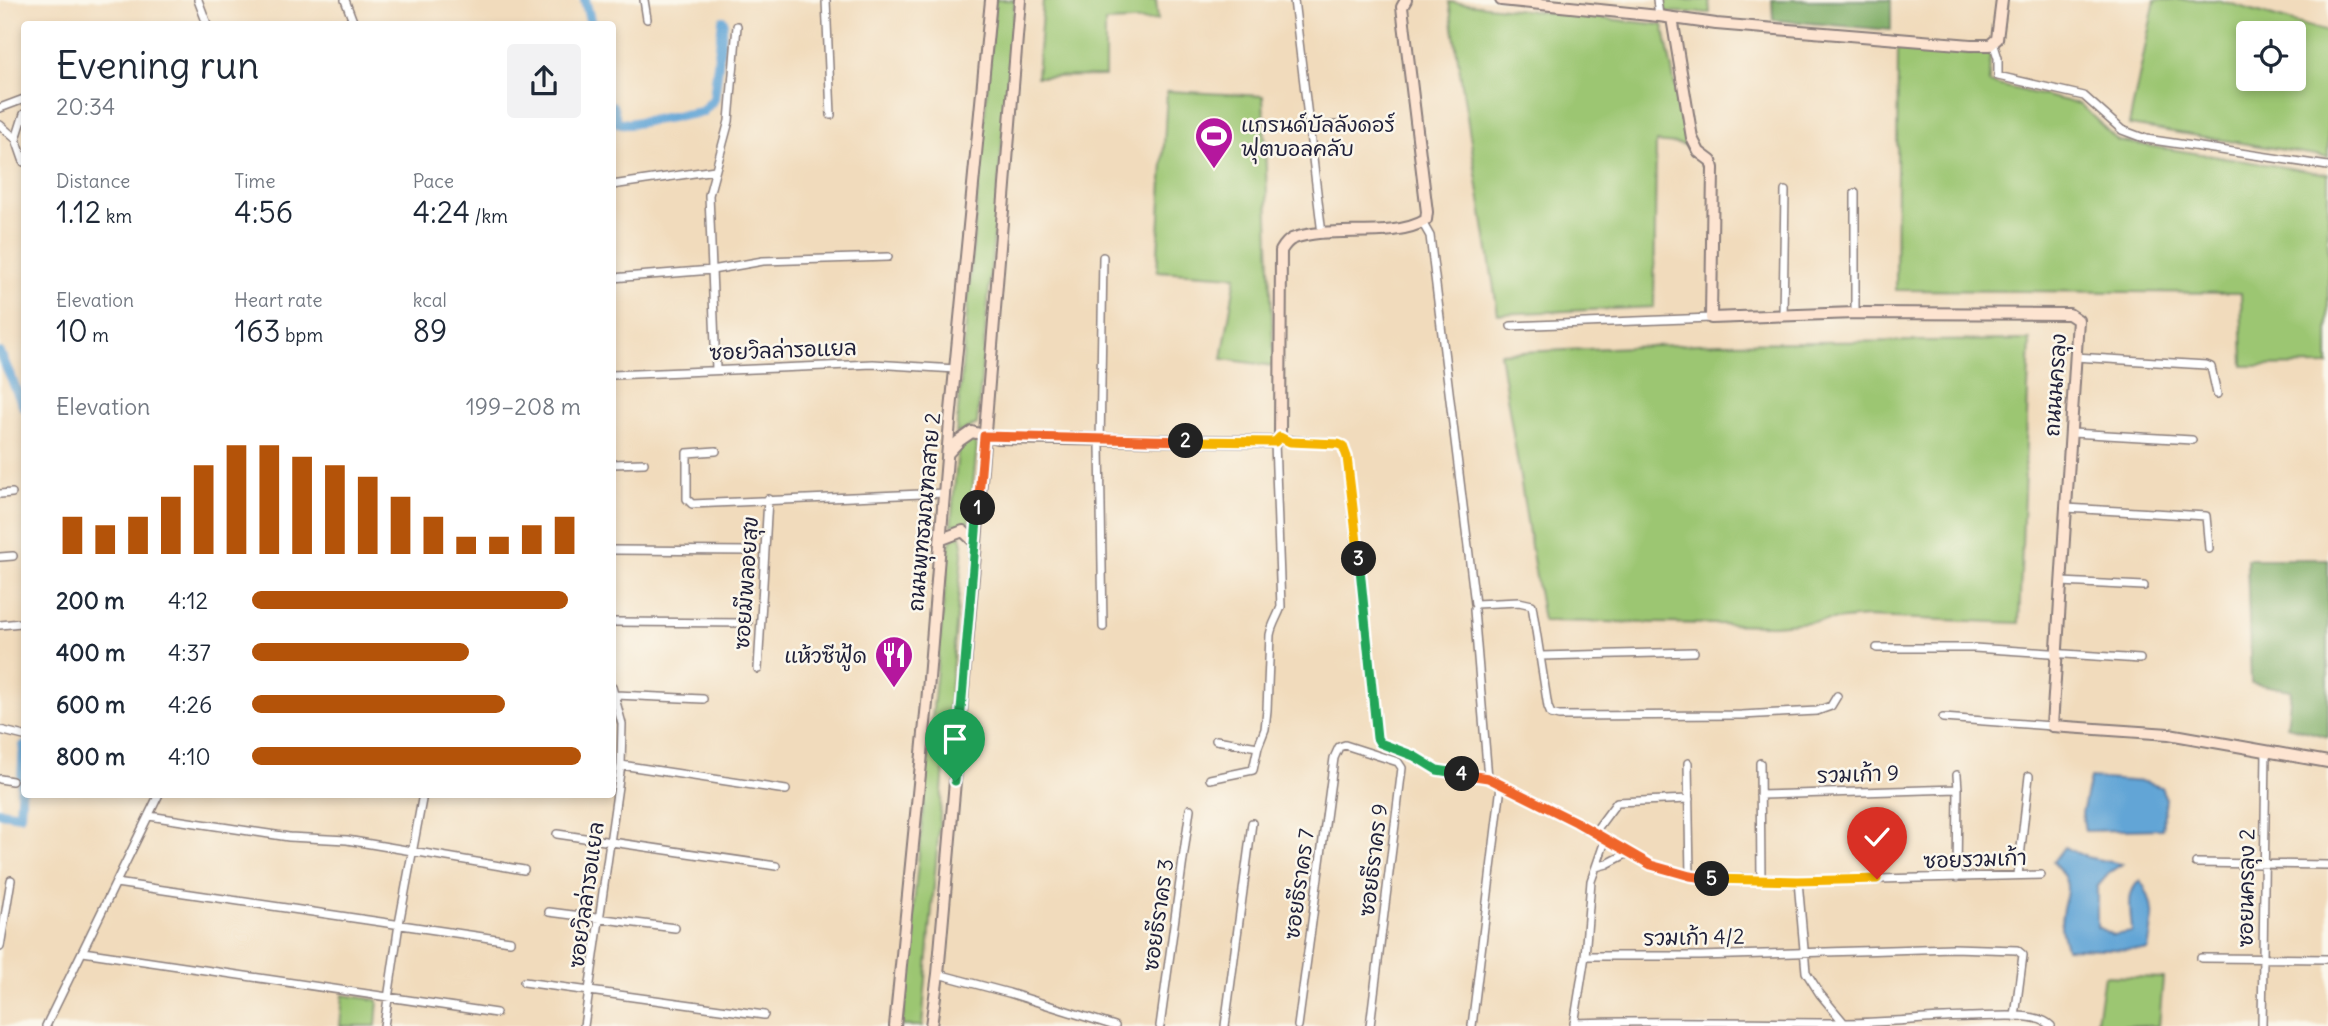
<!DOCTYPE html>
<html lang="en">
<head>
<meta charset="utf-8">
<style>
  :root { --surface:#fff; --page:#f2f2f3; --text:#1f2937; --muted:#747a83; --accent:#b45309 }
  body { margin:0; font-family:Delius,"Playpen Sans Thai",sans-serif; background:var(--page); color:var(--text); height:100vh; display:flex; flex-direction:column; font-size:26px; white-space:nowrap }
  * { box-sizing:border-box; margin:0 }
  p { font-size:23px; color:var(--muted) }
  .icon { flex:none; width:38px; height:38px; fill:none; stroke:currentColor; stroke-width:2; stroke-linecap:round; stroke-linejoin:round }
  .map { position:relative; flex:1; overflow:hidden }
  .drawer { position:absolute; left:21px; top:21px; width:595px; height:777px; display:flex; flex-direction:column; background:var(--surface); border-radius:7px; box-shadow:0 4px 10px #0003 }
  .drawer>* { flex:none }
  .tools { position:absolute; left:2236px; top:21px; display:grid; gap:14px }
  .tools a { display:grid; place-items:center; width:70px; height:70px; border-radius:7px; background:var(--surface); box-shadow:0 4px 10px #0003; font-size:35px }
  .pin { position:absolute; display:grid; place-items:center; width:60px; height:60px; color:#fff; margin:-72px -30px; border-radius:50% 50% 50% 0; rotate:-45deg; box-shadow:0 0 7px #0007 }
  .pin .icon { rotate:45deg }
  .km { position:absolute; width:35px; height:35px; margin:-18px; border-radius:50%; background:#222; color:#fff; font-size:19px; line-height:35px; text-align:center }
  .round { display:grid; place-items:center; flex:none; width:74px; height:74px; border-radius:7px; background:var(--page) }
  .head { display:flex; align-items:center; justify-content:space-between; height:119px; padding:0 35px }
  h1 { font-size:38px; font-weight:600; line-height:52px }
  .figures { display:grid; grid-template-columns:repeat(3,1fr); gap:10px; height:119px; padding:7px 35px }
  .figures div { display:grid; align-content:center }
  .figures b { font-size:30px; font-weight:600 }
  .figures small { font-size:19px; font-weight:400 }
  .figures p { font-size:19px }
  .chart { height:196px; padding:14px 35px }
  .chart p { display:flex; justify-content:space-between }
  .chart svg { width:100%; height:126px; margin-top:7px; stroke:var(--accent); stroke-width:6 }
  ul { padding:0 35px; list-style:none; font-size:23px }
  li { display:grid; grid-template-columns:112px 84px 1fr; align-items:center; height:52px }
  li i { height:18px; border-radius:9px; background:var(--accent) }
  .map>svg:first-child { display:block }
  .green { fill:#9cc672; stroke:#5f7456; stroke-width:2; fill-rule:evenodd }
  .forest { fill:#7dab64; stroke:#506650; stroke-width:2 }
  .water { fill:#62a5d6; stroke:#426488; stroke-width:2 }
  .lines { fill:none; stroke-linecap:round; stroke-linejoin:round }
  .canal { stroke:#62a5d6; stroke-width:10 }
  .street-casing { stroke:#8a7e7c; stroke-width:10 }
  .secondary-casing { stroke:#8a7e7c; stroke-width:14 }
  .street { stroke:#fff; stroke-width:7 }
  .secondary { stroke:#fde4d1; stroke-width:10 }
  .split-1-casing { stroke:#fff; stroke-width:14 }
  .split-2-casing { stroke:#fff; stroke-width:14 }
  .split-3-casing { stroke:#fff; stroke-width:14 }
  .split-4-casing { stroke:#fff; stroke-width:14 }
  .split-5-casing { stroke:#fff; stroke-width:14 }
  .split-6-casing { stroke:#fff; stroke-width:14 }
  .split-1 { stroke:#22a559; stroke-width:9 }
  .split-2 { stroke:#f0652b; stroke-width:9 }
  .split-3 { stroke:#f5b400; stroke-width:9 }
  .split-4 { stroke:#22a559; stroke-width:9 }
  .split-5 { stroke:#f0652b; stroke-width:9 }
  .split-6 { stroke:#f5b400; stroke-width:9 }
  .labels { text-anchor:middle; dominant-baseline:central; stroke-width:5; stroke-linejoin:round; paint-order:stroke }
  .poi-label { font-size:21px; fill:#22223b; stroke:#fbf7ec; text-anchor:start }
  .street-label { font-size:21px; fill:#22223b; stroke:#fbf7ec }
</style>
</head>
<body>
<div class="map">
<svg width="2328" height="1026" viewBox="0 0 2328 1026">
  <rect width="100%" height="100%" fill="#fbf7ec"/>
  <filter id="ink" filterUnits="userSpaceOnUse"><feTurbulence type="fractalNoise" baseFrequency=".0143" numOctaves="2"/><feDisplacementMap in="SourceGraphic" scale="14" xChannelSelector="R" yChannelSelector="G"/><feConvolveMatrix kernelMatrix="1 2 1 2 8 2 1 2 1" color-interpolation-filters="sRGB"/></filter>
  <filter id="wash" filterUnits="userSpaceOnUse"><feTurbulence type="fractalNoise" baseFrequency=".00686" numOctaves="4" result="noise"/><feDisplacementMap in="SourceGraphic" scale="28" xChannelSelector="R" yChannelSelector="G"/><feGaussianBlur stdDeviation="1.57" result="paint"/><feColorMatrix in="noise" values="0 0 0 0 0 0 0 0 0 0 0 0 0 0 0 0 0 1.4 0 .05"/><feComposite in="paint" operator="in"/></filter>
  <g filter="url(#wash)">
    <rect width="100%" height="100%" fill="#f1dbbc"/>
    <path class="green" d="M995,0H1015L977,424L956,434Z
      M1043,0H1156L1158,20L1105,22V76L1037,77Z
      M1664,0H1709L1710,13L1666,12Z
      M2155,0H2218L2328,32V157L2129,125ZM2249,33H2294V79H2249Z
      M1449,2L1663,25L1687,145L1656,142L1654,307L1498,314Z
      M1898,48L1990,54L1989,83L2080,104L2118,141L2328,174V365L2243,366L2241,293L1896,290Z
      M1167,91L1263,96L1274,366L1222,359L1236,276L1157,271Z
      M2030,340L2019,623L1867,617L1774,625L1543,621L1500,353L1719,343Z
      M968,439H973L977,447L969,523L951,525L958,448Z
      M961,535L963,544L922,1026H902L949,545L952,538Z
      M2104,976L2163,978L2159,1026H2096Z
      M343,995L378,1000L376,1026H340Z"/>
    <path class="forest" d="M1772,0H1891V30L1773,20Z
      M2247,559H2328V737L2287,726L2291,690L2251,683Z"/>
    <path class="water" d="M2090,778L2145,782L2161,787L2166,799L2162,829L2085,831L2082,813Z
      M2064,847L2086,857L2122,864L2110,872L2097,887V927L2113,935L2132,932C2131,912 2125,893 2140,880C2157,905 2153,922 2148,950L2066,948C2064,941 2061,933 2061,926C2061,895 2079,889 2053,862Z"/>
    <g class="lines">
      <path class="canal" d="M585,0L591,24
        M612,106L617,122L628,124L702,112L714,99L723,21
        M0,353L24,407
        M0,812L20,815L24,746"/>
    </g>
  </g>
  <g filter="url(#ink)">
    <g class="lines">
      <defs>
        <path id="street" d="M198,0L207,24
          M345,0L354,24
          M644,0L647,19
          M826,0L831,115
          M1294,0L1322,234
          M1657,0L1659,16
          M1993,42L1998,58V76L2084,96L2122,130L2146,139L2328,166
          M0,108L24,99
          M0,125L16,139L24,162
          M1310,126L1342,125
          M16,139L24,114
          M612,185L715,170
          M1855,193V313
          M1422,222L1430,236L1475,604L1519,602L1532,605L1548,707L1551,714L1559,716L1742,715L1817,711L1831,706L1837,696
          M612,278L712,270L763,261L888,257
          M1783,316L1785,191
          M1511,326L1711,318
          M2075,357L2206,365L2211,367L2217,394
          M716,369L709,195L729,121L737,26
          M612,375L873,364L956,369
          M2072,433L2192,440
          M1280,437C1298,445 1337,437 1346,451L1377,738L1380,743L1414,756L1437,770L1488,778L1575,822L1651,865L1690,876L1798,881L2041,875
          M716,451L687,453V499L692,504L945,493
          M612,464L644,463
          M0,494L12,493
          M2066,508L2206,516L2209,549
          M612,550L751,551
          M0,557L13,556
          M2061,582L2144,586
          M1474,610L1488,778
          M612,622L748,623
          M0,625L21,623
          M1103,627L1100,446L1103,257
          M1877,648H1974L2140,659
          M1541,656L1694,652
          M758,669L768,499
          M616,695L703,699
          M1943,718L2052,726
          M0,730L24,736
          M1216,740L1258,747L1265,729L1267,710L1270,635C1272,624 1277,618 1281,607L1275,442
          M1688,763L1690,876
          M1760,763L1761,880
          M621,765L786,790
          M1957,775L1958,789
          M0,779L12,781
          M1210,779L1253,770L1258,747
          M1760,795L1958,789L1957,878
          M149,816L289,837L347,840L524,870
          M1594,833L1617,802L1689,799
          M557,834L776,866
          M2196,863L2328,865
          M1596,867L1607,864L1628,853
          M2018,875L2029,776
          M1798,881L1806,972L1820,994L1845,1024
          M116,883L510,941
          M549,912L675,928
          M0,947L11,880
          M83,952L496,1013
          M1585,956H1701L1953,948L2017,950L2023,955L2015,1017
          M2201,958L2328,959
          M938,974L1009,993L1115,1026
          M524,982L764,1015
          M1574,1023C1663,1020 1752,1023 1841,1023C1883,1023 1926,1018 1969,1017C1989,1017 2037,1011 2051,1026
          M1574,1025L1585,956L1591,881L1605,841
          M46,1026L159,794
          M384,1026L399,924L423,794
          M584,1026L621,765L622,724L612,687
          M1160,1026L1190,809
          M1225,1026L1252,823
          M1298,1026L1334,758L1339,747L1345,745L1398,762L1402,768L1370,1026
          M1472,1026L1501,786
          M2262,1026L2266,751"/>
        <path id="secondary" d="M1501,0L1659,16L1716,24L1971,45H1990L1997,39L2002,0
          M1672,18L1692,138L1699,152L1711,161L1713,168L1711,318L1855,313L2069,314L2078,320L2052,726L2169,734L2328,762
          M948,453L959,441L972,432L997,438L1275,442L1280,437L1281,251C1284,246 1286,242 1292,239C1329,224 1391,241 1426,220L1427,212L1402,7L1406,0
          M942,539L963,531L976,543
          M895,1026L927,703L950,421L991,0
          M931,1026L938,974L976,543L1020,0"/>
      </defs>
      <use href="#street" class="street-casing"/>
      <use href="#secondary" class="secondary-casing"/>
      <use href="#street" class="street"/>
      <use href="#secondary" class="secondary"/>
    </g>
  </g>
  <g class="lines" filter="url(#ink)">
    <defs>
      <path id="split-1" d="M955,781L978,508"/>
      <path id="split-2" d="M978,508L984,436L1186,441"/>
      <path id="split-3" d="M1186,441L1275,442L1280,437L1290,442L1338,444L1343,446L1347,457L1359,559"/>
      <path id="split-4" d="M1359,559L1377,738L1380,743L1414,756L1437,770L1462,774"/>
      <path id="split-5" d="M1462,774L1488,778L1576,822L1651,865L1690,876L1712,879"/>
      <path id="split-6" d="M1712,879L1798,881L1877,879"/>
    </defs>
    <use href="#split-1" class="split-1-casing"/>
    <use href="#split-2" class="split-2-casing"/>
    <use href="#split-3" class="split-3-casing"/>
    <use href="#split-4" class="split-4-casing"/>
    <use href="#split-5" class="split-5-casing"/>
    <use href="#split-6" class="split-6-casing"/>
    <use href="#split-1" class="split-1"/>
    <use href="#split-2" class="split-2"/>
    <use href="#split-3" class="split-3"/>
    <use href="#split-4" class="split-4"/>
    <use href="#split-5" class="split-5"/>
    <use href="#split-6" class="split-6"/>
  </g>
  <defs>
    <symbol id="stadium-pin" viewBox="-11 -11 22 30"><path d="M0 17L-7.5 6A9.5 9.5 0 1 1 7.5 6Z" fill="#b5179e" stroke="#fbf7ec"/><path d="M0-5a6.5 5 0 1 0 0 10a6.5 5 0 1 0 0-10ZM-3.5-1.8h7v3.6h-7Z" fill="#fff"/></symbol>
    <symbol id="restaurant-pin" viewBox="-11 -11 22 30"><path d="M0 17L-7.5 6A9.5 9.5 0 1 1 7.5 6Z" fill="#b5179e" stroke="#fbf7ec"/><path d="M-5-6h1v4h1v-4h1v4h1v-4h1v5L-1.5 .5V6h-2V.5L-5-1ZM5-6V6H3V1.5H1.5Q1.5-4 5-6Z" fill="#fff"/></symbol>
  </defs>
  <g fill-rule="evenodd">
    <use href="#stadium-pin" x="1192" y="114" width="44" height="60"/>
    <use href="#restaurant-pin" x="872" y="633" width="44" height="60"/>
  </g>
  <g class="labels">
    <g class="poi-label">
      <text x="1241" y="124">แกรนด์บัลลังดอร์<tspan x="1241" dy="24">ฟุตบอลคลับ</tspan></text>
      <text x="867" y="655" text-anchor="end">แห้วซีฟู้ด</text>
    </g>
    <g class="street-label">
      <text transform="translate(783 350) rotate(-2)">ซอยวิลล่ารอแยล</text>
      <text transform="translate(2055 385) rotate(-86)">ถนนนครลุง</text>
      <text transform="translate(924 512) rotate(-85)">ถนนพุทธมณฑลสาย 2</text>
      <text transform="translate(746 583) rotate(-86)">ซอยมีพลอยสุข</text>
      <text transform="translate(1858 774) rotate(-2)">รวมเก้า 9</text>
      <text transform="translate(1975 859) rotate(-2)">ซอยรวมเก้า</text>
      <text transform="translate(1373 860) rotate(-83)">ซอยธีราคร 9</text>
      <text transform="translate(1299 884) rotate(-82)">ซอยธีราคร 7</text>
      <text transform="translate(2246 888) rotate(-89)">ซอยนครลุง 2</text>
      <text transform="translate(586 895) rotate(-82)">ซอยวิลล่ารอแยล</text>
      <text transform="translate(1158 915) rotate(-82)">ซอยธีราคร 3</text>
      <text transform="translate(1694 937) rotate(-1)">รวมเก้า 4/2</text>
    </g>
  </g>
</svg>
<div class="tools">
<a><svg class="icon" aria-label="locate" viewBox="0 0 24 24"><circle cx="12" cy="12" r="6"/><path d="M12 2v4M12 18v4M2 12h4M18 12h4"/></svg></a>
</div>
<div class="pin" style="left:955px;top:781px;background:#1e9e55"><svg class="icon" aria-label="arrive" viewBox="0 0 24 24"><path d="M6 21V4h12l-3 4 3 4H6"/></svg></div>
<div class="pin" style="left:1877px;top:879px;background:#d93025"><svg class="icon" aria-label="check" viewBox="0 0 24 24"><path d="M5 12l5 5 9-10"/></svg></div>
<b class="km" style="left:978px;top:508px">1</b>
<b class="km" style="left:1186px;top:441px">2</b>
<b class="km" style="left:1359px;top:559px">3</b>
<b class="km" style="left:1462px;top:774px">4</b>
<b class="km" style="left:1712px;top:879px">5</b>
<section class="drawer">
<div class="head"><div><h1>Evening run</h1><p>20:34</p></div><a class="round"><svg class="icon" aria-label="share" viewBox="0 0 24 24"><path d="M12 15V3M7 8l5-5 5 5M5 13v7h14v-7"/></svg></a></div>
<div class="figures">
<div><p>Distance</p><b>1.12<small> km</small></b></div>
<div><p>Time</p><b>4:56</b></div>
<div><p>Pace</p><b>4:24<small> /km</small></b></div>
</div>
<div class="figures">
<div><p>Elevation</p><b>10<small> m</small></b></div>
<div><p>Heart rate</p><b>163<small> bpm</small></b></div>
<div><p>kcal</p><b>89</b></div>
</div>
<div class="chart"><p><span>Elevation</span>199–208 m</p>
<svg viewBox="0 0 160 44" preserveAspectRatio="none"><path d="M5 44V31M15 44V34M25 44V31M35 44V24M45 44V13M55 44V6M65 44V6M75 44V10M85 44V13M95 44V17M105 44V24M115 44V31M125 44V38M135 44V38M145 44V34M155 44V31"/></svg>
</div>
<ul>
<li><b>200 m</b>4:12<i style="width:96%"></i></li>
<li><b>400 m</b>4:37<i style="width:66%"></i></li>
<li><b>600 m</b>4:26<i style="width:77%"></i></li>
<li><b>800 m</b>4:10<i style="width:100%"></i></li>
</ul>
</section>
</div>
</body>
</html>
